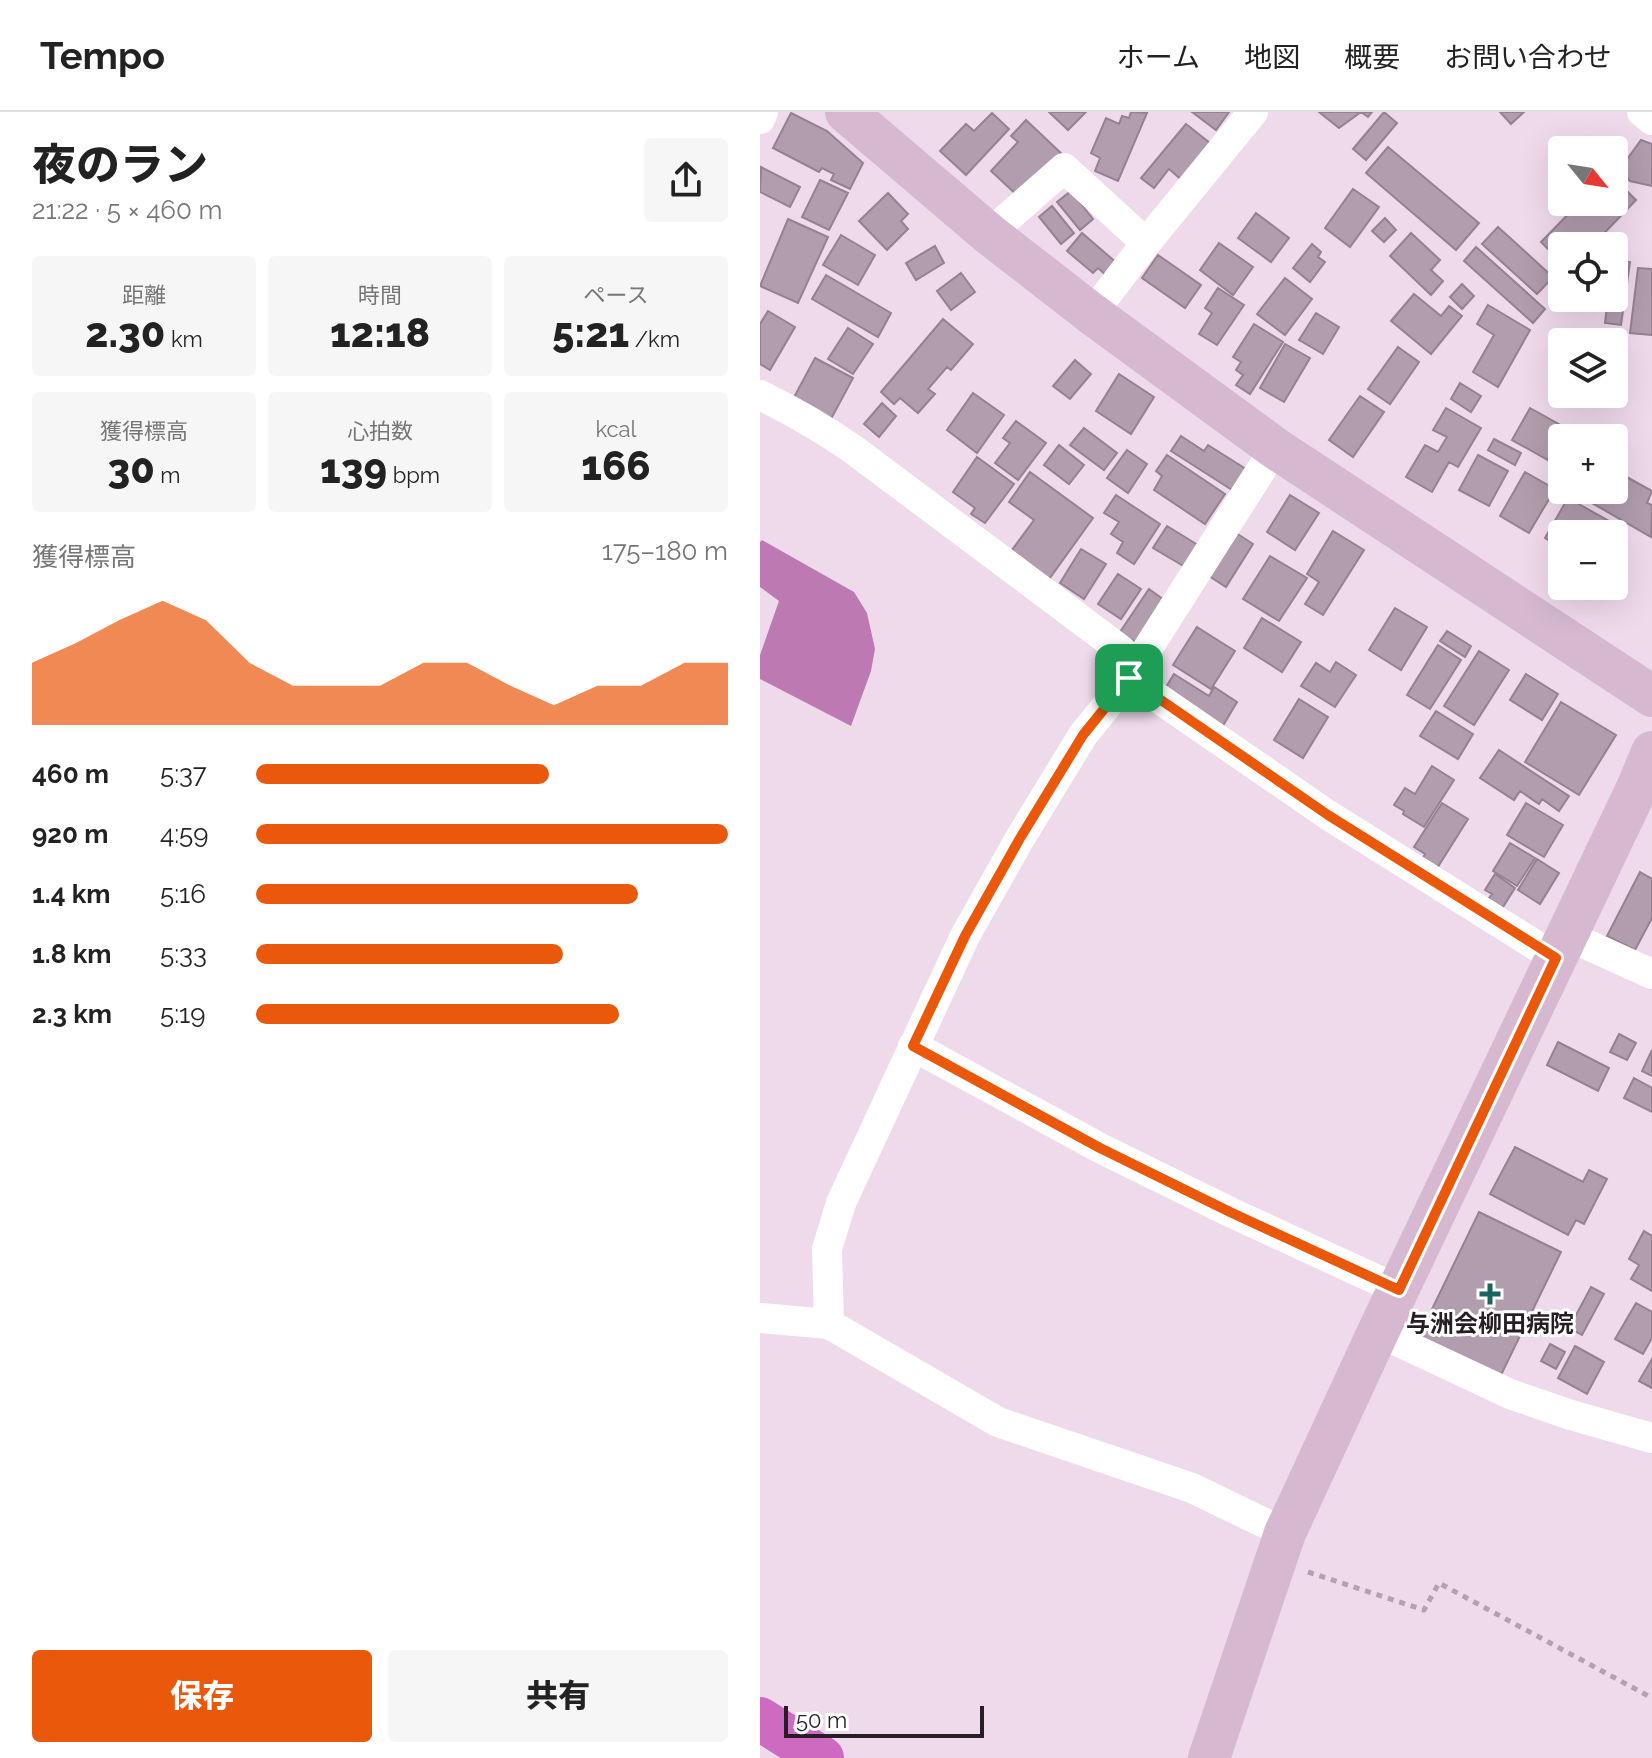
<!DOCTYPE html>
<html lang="ja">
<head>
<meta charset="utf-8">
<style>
  :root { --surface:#fff; --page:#f6f6f6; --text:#222; --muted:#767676; --line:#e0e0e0; --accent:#ea580c }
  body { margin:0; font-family:Raleway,"Noto Sans JP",sans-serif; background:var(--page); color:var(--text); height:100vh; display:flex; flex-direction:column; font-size:30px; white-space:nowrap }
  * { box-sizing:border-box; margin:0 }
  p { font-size:26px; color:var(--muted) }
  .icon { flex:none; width:44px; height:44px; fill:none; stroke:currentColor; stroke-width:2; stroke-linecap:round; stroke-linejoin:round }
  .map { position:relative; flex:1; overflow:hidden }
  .sheet { display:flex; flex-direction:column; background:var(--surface); width:760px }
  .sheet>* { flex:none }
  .needle { width:52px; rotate:120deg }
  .tools { position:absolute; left:788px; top:24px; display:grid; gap:16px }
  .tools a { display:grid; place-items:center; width:80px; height:80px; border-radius:8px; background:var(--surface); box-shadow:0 8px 32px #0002; font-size:40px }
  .scale { position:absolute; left:24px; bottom:20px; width:200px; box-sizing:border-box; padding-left:8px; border:4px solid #261e24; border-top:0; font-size:22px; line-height:28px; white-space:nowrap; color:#261e24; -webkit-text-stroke:6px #fff; paint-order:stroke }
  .pin { position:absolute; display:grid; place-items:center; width:68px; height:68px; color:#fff; margin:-34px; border-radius:16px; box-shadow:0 4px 12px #0006 }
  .round { display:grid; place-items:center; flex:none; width:84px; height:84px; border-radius:8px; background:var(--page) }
  .headline { display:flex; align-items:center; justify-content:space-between; height:136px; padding:0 32px }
  h1 { font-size:44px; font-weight:800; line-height:60px }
  .stats { display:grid; grid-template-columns:repeat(3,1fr); gap:12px; height:136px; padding:8px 32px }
  .stats div { display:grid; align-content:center; border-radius:8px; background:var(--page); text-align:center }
  .stats b { font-size:40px; font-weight:800 }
  .stats small { font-size:22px; font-weight:400 }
  .stats p { font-size:22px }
  .chart { height:224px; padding:16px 32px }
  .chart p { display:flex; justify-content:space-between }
  .chart svg { width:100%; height:144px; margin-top:8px; fill:var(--accent); opacity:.7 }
  .action { display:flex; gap:16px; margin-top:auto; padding:16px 32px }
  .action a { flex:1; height:92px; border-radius:8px; background:var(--accent); color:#fff; font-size:32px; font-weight:800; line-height:92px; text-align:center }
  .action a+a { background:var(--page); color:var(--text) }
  ul { padding:0 32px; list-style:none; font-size:26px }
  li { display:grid; grid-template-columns:128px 96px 1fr; align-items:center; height:60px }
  li i { height:20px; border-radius:10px; background:var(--accent) }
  header { display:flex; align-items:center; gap:48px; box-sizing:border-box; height:112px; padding:0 40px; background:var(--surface); border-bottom:2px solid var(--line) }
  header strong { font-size:38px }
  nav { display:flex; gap:44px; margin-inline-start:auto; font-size:28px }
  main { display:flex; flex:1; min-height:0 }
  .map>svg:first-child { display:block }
  .water { fill:#bd7ab2 }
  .building { fill:#b19dad; stroke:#958191; stroke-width:2 }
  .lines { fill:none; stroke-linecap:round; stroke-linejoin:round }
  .path { stroke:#b2a1ae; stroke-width:5; stroke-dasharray:6 6; stroke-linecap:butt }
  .street { stroke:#fff; stroke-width:30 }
  .secondary { stroke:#d6b9d1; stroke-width:42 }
  .highway { stroke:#cf6ac1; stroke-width:44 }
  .route-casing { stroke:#fff; stroke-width:16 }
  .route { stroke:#ea580c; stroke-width:10 }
  .poi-dot { fill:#1c655c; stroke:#fff; stroke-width:3 }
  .labels { text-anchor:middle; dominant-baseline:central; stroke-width:6; stroke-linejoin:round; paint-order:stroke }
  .poi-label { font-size:24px; font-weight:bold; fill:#261e24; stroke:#fff }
</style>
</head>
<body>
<header>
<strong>Tempo</strong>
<nav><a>ホーム</a><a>地図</a><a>概要</a><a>お問い合わせ</a></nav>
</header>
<main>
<section class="sheet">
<div class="headline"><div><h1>夜のラン</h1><p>21:22 · 5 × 460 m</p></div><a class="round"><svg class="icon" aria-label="share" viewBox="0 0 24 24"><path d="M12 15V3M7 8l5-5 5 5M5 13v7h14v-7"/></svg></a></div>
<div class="stats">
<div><p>距離</p><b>2.30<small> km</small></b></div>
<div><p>時間</p><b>12:18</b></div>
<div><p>ペース</p><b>5:21<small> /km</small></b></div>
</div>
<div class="stats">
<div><p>獲得標高</p><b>30<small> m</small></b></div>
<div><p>心拍数</p><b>139<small> bpm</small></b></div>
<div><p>kcal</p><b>166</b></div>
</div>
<div class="chart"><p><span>獲得標高</span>175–180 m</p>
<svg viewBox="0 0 160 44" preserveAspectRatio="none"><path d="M0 44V25L10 19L20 12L30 6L40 12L50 25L60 32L70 32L80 32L90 25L100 25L110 32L120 38L130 32L140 32L150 25L160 25V44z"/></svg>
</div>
<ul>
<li><b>460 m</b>5:37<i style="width:62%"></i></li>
<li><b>920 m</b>4:59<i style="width:100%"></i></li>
<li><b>1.4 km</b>5:16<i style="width:81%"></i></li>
<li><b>1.8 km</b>5:33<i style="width:65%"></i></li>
<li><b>2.3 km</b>5:19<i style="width:77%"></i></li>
</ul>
<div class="action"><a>保存</a><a>共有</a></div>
</section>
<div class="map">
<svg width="892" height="1646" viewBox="0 0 892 1646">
  <rect width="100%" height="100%" fill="#efdaeb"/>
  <path class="water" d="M2,428L94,480L107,501L115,537L111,559L91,614L0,567V543L19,489L0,475V430Z"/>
  <path class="building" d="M289,0H326L308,18Z
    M371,0L387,1L358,69L335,59L340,46L331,41L346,6L359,12L362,4L369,6Z
    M432,0H469L456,18Z
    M559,0H612L608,5L601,0L579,16Z
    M624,0L637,11L606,48L593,37Z
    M740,0H764L751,12Z
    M31,1L67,19L103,51L90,77L71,68L74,62L62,56L59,60L13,36Z
    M232,1L249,17L206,63L180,39L206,12L214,19Z
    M266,8L302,42L261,87L231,59L258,30L251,24Z
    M426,12L455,35L425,71L409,57L394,76L381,66Z
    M881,28L892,32V74L870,69L860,57Z
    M628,35L719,111L696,138L606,61Z
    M1,55L40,75L30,95L0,80Z
    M854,66L876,88L832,134H802V151L781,130L820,90H854Z
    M60,68L88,81L69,118L42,105Z
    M593,77L619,95L590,135L565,116Z
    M311,79L333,107L320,118L297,90Z
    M128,81L148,102L141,109L148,117L127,138L99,109Z
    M292,94L314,121L301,132L279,105Z
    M496,101L529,126L511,150L478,126Z
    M625,106L636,118L624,130L612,119Z
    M28,107L68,125L38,191L0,174Z
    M738,115L793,165L777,182L722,132Z
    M322,121L358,152L347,164L338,156L333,161L307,139Z
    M651,121L680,148L671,158L683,169L671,183L630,144Z
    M81,123L115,143L98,173L63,153Z
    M459,131L493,155L473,183L440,158Z
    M552,132L561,140L558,145L565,150L550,170L533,156Z
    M175,134L184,151L156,168L146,151Z
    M716,135L785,197L773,211L704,149Z
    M398,143L441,173L425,196L382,166Z
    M854,148L870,150L861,213L845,211L848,186H854Z
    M878,156L892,157V223L870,221Z
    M201,161L215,180L191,198L177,179Z
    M66,163L131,201L118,225L52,187Z
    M525,166L552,187L525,223L497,202Z
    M702,172L714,184L702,197L690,185Z
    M458,176L484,193L457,233L439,222L452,201L445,196Z
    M654,182L681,204L689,194L702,204L671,242L631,209Z
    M728,193L770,218L738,275L713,260L734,223L717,212Z
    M8,199L35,215L10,258L0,252V212Z
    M556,201L579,215L563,242L539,228Z
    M183,207L213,232L191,258L187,255L168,277L175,282L158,301L140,286L134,292L121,280Z
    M494,212L523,230L490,282L476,273L483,263L476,258L481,250L473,245Z
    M88,216L113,232L93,262L68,247Z
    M525,232L550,246L524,290L500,276Z
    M638,235L659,250L630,292L608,277Z
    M55,246L93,266L71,307L33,287Z
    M315,248L331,262L310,287L293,274Z
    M359,262L394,285L371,322L336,299Z
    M700,271L721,284L711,300L691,287Z
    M213,281L244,303L217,341L187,318Z
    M600,284L624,300L593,345L569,328Z
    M122,291L136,304L119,325L104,312Z
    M686,296L721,316L698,355L689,350L672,380L646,365L665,333L678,340L687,325L673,318Z
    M770,296L824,326H802V356L752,328Z
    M256,309L286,331L258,368L235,351L250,331L243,326Z
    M324,316L357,341L344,358L310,333Z
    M421,324L444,339L448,333L486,357L472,378L411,339Z
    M734,327L761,341L755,353L728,338Z
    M299,333L324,353L309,372L284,353Z
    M367,338L387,352L368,381L347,366Z
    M407,343L465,382L445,412L394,378L402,364L396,359Z
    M718,343L748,359L729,394L699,378Z
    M217,345L254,372L225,411L211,402L215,396L193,380Z
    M854,358L892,379L887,391L892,393L891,425L825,387L830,378H854Z
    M270,360L333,406L287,470L249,442L274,408L249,390Z
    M765,360L795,377L769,421L740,404Z
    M356,383L400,412L374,452L357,441L363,430L351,422L359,410L344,401Z
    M530,383L559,401L535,438L507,420Z
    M808,386L856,413L851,422H810L807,420L802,422V429L799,435L785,426Z
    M407,414L438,433L425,455L393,436Z
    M473,419L493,432L466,475L446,462Z
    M573,419L604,438L563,503L545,492L559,470L547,462Z
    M321,437L346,452L324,487L300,471Z
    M510,444L547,466L519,509L483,487Z
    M358,462L381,477L361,507L338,492Z
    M802,473V474H830L825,487L800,478Z
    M389,477L407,490L378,532L360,520Z
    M635,496L667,515L641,558L609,538Z
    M502,506L541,530L522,560L484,536Z
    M437,515L475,539L451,577L413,553Z
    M687,519L711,534L705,545L680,529Z
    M678,533L701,548L670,597L647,583Z
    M719,539L749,558L714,613L684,594Z
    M576,550L596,563L575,595L541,574L556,551L570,560Z
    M414,562L449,584L454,575L477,590L461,617L403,580Z
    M766,562L798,582L782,608L750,588Z
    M539,587L568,605L543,646L514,628Z
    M801,590L856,623L819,683L765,650Z
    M676,599L713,622L698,647L660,624Z
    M739,638L809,684L799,699L782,687L779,692L760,679L754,688L720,666Z
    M672,654L694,668L664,715L643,702L644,699L634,693L645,676L655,682Z
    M682,691L708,707L674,761L660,752L665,742L654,735Z
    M766,691L803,713L784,745L747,723Z
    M750,731L775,746L757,774L733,759Z
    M777,747L799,761L780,792L758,778Z
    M880,760L892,767V806L875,838L847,824Z
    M735,762L755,776L741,798L727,789L732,782L725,778Z
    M859,922L876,931L867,948L850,940Z
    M798,930L849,956L838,979L787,953Z
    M892,938V964L882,959Z
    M874,966L892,976V1000L864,986Z
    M755,1035L823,1070L829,1058L847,1067L824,1112L816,1108L808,1123L730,1082Z
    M719,1100L801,1140L741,1263L659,1224Z
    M884,1119L892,1124V1179L871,1167L879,1153L869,1147Z
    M831,1175L844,1182L822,1223L809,1216Z
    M876,1191L892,1200V1226L883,1242L855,1227Z
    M790,1232L805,1240L796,1257L781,1249Z
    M815,1234L844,1250L827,1282L798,1266Z
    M892,1247V1276L879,1269Z"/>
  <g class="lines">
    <path class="path" d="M548,1460L664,1498L679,1471L892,1586"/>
    <path class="street" d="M882,0L892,8
      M0,7L3,0
      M229,122L304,56L386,131
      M332,202L386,131L493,0
      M0,283C33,299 64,317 94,338L361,538L377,554
      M369,566L568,703L796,846
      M806,823L892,862
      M153,934L340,1036L470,1100L639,1178
      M0,1206L69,1212L238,1310L432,1376L525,1421
      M69,1212L67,1137L81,1091L205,824L259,728L323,623L369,566L515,336
      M618,1220L750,1282L811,1303L892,1326"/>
    <path class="secondary" d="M86,0L229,122L332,202L515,336L892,584
      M449,1646L525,1421L618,1220L878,674L892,640"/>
    <path class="highway" d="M0,1607L62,1646"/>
  </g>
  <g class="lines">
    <defs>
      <path id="route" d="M369,566L568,703L796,846L639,1178L470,1100L340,1036L153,934L205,824L259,728L323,623Z"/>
    </defs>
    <use href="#route" class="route-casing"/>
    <use href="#route" class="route"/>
  </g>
  <path class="poi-dot" d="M726 1170h8v8h8v8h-8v8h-8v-8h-8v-8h8z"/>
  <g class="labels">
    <g class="poi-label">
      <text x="730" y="1211">与洲会柳田病院</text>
    </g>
  </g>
</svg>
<div class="tools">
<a><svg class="needle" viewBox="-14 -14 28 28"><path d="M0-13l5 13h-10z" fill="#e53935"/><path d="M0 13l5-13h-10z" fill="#767676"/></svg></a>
<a><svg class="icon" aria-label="locate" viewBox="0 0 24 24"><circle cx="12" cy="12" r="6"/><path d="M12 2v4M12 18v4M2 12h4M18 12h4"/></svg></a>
<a><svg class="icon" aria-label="layers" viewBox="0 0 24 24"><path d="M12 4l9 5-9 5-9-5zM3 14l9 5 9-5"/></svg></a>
<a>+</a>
<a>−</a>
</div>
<div class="scale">50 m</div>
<div class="pin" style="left:369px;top:566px;background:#1e9e55"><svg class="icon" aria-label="arrive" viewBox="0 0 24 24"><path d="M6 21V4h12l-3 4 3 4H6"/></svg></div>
</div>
</main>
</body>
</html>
